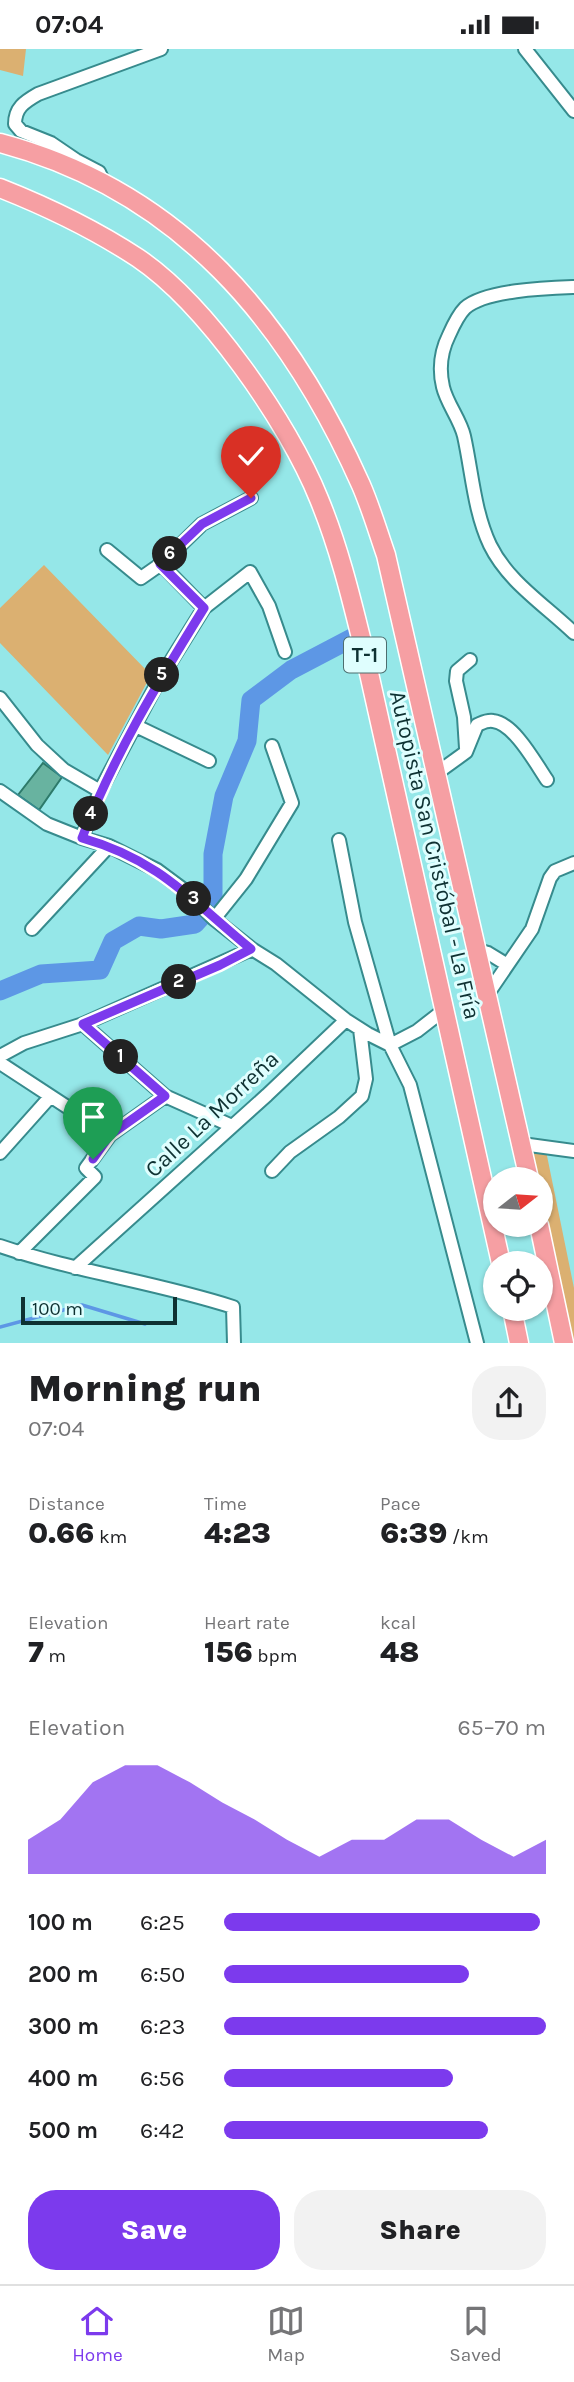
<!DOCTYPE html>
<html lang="en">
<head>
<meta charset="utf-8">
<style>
  :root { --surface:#fff; --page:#f2f2f2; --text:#202124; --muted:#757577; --line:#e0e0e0; --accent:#7c3aed }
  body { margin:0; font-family:Karla,sans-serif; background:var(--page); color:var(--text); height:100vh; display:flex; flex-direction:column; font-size:26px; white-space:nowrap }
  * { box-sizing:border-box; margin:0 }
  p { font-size:23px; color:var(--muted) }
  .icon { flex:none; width:38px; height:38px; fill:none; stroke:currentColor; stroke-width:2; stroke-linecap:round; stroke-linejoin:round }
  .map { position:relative; height:1294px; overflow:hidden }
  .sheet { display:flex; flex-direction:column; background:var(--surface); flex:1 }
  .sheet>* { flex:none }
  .needle { width:46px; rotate:73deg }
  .controls { position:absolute; left:483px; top:1118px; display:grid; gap:14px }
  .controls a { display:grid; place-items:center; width:70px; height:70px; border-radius:50%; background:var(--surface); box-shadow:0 2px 5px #0004; font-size:35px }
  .scale { position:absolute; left:21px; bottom:18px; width:156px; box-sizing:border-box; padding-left:7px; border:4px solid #0e3132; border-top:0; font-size:19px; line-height:24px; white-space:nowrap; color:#0e3132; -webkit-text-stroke:5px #dffefe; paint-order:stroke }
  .pin { position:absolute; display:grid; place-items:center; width:60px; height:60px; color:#fff; margin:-72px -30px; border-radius:50% 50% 50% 0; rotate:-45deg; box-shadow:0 0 7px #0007 }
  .pin .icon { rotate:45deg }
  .km { position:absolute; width:35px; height:35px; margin:-18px; border-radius:50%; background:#222; color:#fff; font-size:19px; line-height:35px; text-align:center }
  .round { display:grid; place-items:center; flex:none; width:74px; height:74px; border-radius:28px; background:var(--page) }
  .overview { display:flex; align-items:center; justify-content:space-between; height:119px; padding:0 28px }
  h1 { font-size:38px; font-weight:800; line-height:52px }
  .stats { display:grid; grid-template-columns:repeat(3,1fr); gap:10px; height:119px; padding:7px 28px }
  .stats div { display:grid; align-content:center }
  .stats b { font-size:30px; font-weight:800 }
  .stats small { font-size:19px; font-weight:400 }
  .stats p { font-size:19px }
  .chart { height:196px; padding:14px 28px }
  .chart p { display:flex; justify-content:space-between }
  .chart svg { width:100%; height:126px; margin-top:7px; fill:var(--accent); opacity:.7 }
  .primary-button { display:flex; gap:14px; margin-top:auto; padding:14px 28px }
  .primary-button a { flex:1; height:80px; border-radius:28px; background:var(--accent); color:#fff; font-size:28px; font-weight:800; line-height:80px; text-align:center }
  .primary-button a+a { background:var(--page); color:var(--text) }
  ul { padding:0 28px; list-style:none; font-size:23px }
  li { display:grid; grid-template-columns:112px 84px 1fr; align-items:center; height:52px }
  li i { height:18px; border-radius:9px; background:var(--accent) }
  .status { display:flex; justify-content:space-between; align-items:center; height:49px; padding:0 35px; background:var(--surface); direction:ltr }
  .status svg { height:19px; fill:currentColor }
  .menu { display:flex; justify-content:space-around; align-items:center; height:98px; border-top:2px solid var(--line); background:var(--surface); font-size:19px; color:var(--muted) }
  .menu a { display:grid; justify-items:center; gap:4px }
  .menu .active { color:var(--accent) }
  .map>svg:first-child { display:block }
  .green { fill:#dbb071 }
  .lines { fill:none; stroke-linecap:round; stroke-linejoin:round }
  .stream { stroke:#5d97e5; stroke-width:3.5 }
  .river { stroke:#5d97e5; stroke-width:19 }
  .building { fill:#68b3a0; stroke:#2d7a6a; stroke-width:2 }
  .minor-casing { stroke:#378b8d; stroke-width:16 }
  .highway-casing { stroke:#fff; stroke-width:21 }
  .minor { stroke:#fff; stroke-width:12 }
  .highway { stroke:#f69fa3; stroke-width:18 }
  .route-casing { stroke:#fff; stroke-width:14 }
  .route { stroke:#7c3aed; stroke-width:9 }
  .labels { text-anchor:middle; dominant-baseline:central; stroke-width:6; stroke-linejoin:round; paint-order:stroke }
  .shield { fill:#dffefe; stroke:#4d6e6f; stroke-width:2 }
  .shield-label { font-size:21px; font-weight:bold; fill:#0e3132 }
  .street-label { font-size:23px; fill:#0e3132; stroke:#dffefe }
</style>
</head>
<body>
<div class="status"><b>07:04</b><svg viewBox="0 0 49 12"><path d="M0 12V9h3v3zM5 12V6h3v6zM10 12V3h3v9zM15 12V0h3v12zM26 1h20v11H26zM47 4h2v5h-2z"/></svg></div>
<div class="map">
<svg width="574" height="1294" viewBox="0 0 574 1294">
  <rect width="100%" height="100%" fill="#95e7e8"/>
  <path class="green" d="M0,0H26L23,27L0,21Z
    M44,516L151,626L108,706L0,594V559Z
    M522,1095L545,1097L574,1239V1293H564L541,1176V1130H529Z"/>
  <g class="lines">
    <path class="stream" d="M0,1278L82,1256L145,1275"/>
    <path class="river" d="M0,942L41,925L100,921L113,892L139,877L161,880L195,875L213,855V805L224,747L247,692L251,651L291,621L352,589"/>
  </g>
  <path class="building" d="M43,714L62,728L39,761L18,746Z"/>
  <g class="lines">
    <defs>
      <path id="minor" d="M525,0L574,62
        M104,134L99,123L76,111L51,94L21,82L15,75C15,59 24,53 38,45L161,0
        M574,238C547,239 485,241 465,259C458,266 453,277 449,286C441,302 439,321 443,338C447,355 460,370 464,387C472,423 474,462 490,496C508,533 545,556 574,584
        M107,501L141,529L161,515L202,475L251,449
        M161,515L204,559
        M0,649L37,696L64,721L100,742
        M136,677L209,712
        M466,699L464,668L456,632L457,622L470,611
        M437,724L466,703L477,676C482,674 487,671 493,672C514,674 536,715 547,731
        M0,742L47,775L82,789L109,797L157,821L188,844L214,870L252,900L276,915L346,971L368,985L390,996
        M82,789L100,742L158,633L204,559L250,523L269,557L285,603
        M339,791L355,873L390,996L410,1036L477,1294
        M214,870L246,830L292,754L272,697
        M32,880L109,797
        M477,901L488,904L506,915
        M487,946L532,880L550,829L555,822L574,814
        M83,975L165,1047L232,1077
        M390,996L417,982L444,961
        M0,1007L24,994L83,975L252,900
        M0,1014L110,1086L165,1047
        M522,1095L574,1102
        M0,1104L50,1048
        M272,1122L290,1103L339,1068L362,1047L366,1030L360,980
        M0,1197C76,1223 156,1233 233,1258L234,1294
        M19,1204L95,1128L86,1119L110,1086
        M75,1219L267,1046L346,971"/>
      <path id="highway" d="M0,94C180,142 288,272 361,436C371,459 378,483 386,506L529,1130
        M0,139C48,158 94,180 138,209C206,255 288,373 319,450C338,496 350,544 362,593L501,1214
        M539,1176L564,1294
        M512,1260L519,1294"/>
    </defs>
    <use href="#minor" class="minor-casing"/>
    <use href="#highway" class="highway-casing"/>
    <use href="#minor" class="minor"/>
    <use href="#highway" class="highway"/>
  </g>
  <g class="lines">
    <defs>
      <path id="route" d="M93,1110L110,1086L165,1047L83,975L220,916L251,900C192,852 160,811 82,789C113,708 158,633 204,559L160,515L202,475L251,449"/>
    </defs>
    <use href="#route" class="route-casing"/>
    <use href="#route" class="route"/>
  </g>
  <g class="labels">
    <rect class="shield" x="344" y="588.5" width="42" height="35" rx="5"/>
    <g class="shield-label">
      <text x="365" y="606">T-1</text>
    </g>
    <g class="street-label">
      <text transform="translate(435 806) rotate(77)">Autopista San Cristóbal - La Fría</text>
      <text transform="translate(212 1065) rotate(-43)">Calle La Morreña</text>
    </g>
  </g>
</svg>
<div class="controls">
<a><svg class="needle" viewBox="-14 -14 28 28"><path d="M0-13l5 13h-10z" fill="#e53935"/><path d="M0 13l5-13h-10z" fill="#757577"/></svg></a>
<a><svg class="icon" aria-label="locate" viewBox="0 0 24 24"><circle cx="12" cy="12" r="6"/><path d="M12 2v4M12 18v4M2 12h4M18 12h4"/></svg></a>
</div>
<div class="scale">100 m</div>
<div class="pin" style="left:93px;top:1110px;background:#1e9e55"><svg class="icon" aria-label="arrive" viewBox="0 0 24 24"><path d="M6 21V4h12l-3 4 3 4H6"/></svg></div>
<div class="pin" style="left:251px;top:449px;background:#d93025"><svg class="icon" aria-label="check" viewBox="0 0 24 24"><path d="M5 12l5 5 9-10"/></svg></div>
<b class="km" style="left:121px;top:1008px">1</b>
<b class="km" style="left:179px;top:933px">2</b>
<b class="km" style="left:194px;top:850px">3</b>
<b class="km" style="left:91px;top:765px">4</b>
<b class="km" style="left:162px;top:626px">5</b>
<b class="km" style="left:170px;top:505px">6</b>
</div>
<section class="sheet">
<div class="overview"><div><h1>Morning run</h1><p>07:04</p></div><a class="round"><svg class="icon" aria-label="share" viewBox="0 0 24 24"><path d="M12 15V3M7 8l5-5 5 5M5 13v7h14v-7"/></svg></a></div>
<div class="stats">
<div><p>Distance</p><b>0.66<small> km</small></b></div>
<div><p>Time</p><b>4:23</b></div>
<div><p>Pace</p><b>6:39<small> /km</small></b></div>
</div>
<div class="stats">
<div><p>Elevation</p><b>7<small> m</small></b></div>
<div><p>Heart rate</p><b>156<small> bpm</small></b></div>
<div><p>kcal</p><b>48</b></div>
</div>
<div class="chart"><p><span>Elevation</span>65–70 m</p>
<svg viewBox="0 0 160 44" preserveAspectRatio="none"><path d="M0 44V32L10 25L20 12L30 6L40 6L50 12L60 19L70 25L80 32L90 38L100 32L110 32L120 25L130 25L140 32L150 38L160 32V44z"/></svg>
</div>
<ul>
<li><b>100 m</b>6:25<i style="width:98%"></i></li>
<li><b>200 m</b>6:50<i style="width:76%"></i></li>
<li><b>300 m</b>6:23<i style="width:100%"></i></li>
<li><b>400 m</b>6:56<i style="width:71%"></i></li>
<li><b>500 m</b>6:42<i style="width:82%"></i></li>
</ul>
<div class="primary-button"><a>Save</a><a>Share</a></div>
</section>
<nav class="menu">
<a class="active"><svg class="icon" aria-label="home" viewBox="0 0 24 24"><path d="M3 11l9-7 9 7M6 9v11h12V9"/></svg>Home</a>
<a><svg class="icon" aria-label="map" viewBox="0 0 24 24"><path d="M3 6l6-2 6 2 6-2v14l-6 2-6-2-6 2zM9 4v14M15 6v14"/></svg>Map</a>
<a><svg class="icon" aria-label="saved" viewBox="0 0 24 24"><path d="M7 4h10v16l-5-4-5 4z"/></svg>Saved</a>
</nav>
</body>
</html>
